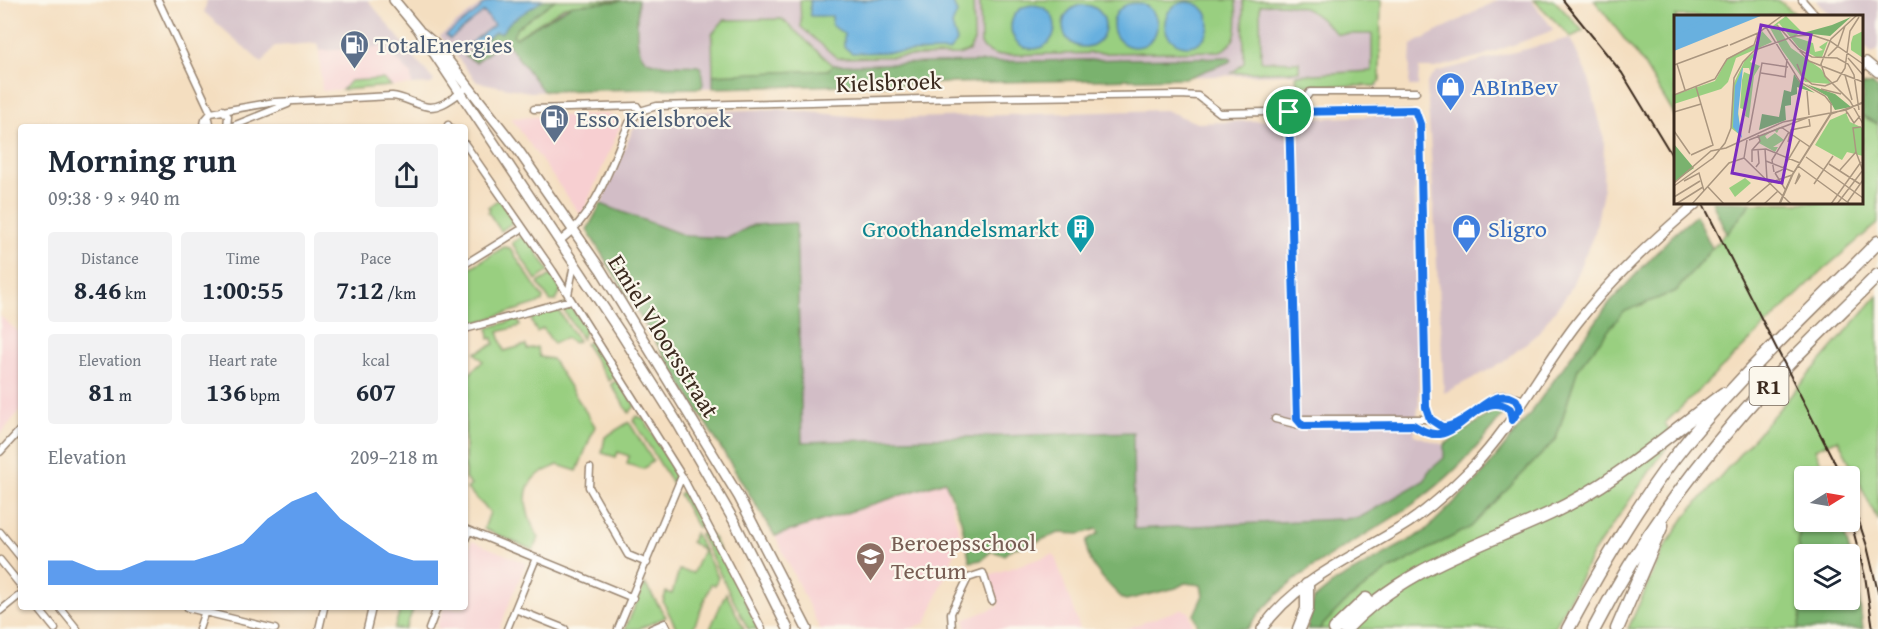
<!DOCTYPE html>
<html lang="en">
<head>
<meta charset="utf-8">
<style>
  :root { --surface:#fff; --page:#f2f2f3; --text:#1f2937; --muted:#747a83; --accent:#1a73e8 }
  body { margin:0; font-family:"Gentium Book Plus",serif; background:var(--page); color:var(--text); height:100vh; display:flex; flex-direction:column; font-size:22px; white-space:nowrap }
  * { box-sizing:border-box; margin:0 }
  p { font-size:20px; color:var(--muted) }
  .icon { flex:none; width:33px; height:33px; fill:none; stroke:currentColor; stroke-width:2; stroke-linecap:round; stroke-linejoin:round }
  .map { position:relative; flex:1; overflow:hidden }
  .panel { position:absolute; left:18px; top:124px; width:450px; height:486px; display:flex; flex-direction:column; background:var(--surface); border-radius:6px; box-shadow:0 2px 4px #0004 }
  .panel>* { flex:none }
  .needle { width:39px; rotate:79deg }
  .buttons { position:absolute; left:1794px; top:466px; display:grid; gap:12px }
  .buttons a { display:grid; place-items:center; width:66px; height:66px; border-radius:6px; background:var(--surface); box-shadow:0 2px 4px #0004; font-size:30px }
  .pin { position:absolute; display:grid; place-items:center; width:51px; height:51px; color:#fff; margin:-26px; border:3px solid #fff; border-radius:50%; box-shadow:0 2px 6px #0007 }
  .round { display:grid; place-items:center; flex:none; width:63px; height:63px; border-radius:6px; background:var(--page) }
  .headline { display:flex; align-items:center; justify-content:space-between; height:102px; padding:0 30px }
  h1 { font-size:33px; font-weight:800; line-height:45px }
  .metrics { display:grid; grid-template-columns:repeat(3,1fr); gap:9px; height:102px; padding:6px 30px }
  .metrics div { display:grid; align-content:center; border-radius:6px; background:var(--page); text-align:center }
  .metrics b { font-size:26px; font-weight:800 }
  .metrics small { font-size:16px; font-weight:400 }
  .metrics p { font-size:16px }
  .chart { height:168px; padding:12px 30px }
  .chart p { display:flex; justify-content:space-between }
  .chart svg { width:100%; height:108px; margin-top:6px; fill:var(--accent); opacity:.7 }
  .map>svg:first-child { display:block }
  .built { fill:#f7cfd1 }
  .industrial { fill:#d2bdc6 }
  .green { fill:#99cf80; stroke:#6a7c4f; stroke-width:1.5 }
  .forest { fill:#7ab26e; stroke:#5a6e46; stroke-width:1.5; fill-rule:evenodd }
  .water { fill:#68b0df; stroke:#526d7e; stroke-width:1.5 }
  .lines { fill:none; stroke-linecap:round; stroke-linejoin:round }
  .street-casing { stroke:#98846f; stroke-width:9 }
  .secondary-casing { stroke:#98846f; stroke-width:12 }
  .highway-casing { stroke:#98846f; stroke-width:15 }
  .street { stroke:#fff; stroke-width:6 }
  .secondary { stroke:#fff; stroke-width:9 }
  .highway { stroke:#fff; stroke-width:12 }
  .rail { stroke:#3b2a1e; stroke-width:2 }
  .secondary-bridge-casing { stroke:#98846f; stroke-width:12; stroke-linecap:butt }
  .secondary-bridge { stroke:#fff; stroke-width:9 }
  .route-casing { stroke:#fff; stroke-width:12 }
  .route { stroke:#1a73e8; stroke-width:8 }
  .labels { text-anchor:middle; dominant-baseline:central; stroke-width:4.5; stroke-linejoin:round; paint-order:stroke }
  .shield { fill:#fbf7ec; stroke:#75685c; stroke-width:1.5 }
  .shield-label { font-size:22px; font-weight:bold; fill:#3b2a1e }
  .service-label { font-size:24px; fill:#4e5e75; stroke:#fbf7ec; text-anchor:start }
  .street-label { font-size:24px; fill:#3b2a1e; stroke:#fbf7ec }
  .shop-label { font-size:24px; fill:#366cbe; stroke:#fbf7ec; text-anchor:start }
  .culture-label { font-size:24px; fill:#0d838f; stroke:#fbf7ec; text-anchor:end }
  .education-label { font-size:24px; fill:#785e54; stroke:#fbf7ec; text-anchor:start }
  .inset-river { fill:none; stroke:#68b0df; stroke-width:3 }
  .inset-road { fill:none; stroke:#aa967f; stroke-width:1.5 }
  .view { fill:#7b2cbf; fill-opacity:0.15; stroke:#7b2cbf; stroke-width:3 }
  .inset-edge { fill:none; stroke:#3b2a1e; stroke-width:3 }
</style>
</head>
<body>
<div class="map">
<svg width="1878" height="629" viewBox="0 0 1878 629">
  <rect width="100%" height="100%" fill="#fbf7ec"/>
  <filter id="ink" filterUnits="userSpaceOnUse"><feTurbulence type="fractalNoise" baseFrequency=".0167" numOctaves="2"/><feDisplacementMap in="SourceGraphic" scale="12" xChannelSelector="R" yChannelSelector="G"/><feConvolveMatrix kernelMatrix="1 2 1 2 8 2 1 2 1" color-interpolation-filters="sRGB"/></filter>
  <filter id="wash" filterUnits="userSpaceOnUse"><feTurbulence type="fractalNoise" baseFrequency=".008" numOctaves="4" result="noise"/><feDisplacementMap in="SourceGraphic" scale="24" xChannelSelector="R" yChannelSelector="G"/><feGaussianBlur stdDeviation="1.35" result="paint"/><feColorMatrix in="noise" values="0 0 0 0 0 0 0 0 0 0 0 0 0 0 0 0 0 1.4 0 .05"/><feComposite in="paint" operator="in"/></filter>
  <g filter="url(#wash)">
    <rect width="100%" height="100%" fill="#f4dec0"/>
    <path class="built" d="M384,47L411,74L412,85L322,91L319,51Z
      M609,114L619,121L620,127L584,210L588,214L584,220L511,118Z
      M0,316L21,334V409L0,435Z
      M945,481L961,538L926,623L909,629H820L775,536Z
      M472,541L526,563L499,629H441L436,627L444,608H465V558Z
      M1054,554L1080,629H966L964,620L999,606L989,575Z
      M1181,609L1189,612L1194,629H1125Z"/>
    <path class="industrial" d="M207,0H368L434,81L431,84L412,85L411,74L384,47L319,51L317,43L275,46L262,63L204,12Z
      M486,0H1379L1378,87L1297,85L1296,74L530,92L477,82L440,36Z
      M1498,0H1531L1554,30L1482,56L1435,68H1419L1418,86H1409L1411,45Z
      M1816,0H1878V50L1873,54L1862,45V16H1831Z
      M1570,38L1589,79L1604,139L1603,191L1595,232L1569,292L1537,334L1502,363L1444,393L1427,83L1436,72Z
      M777,109L881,119L1165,110L1197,123L1402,115L1408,117L1413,121L1414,129L1419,403L1414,435L1444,445V458L1428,472L1425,480L1360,518L1134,529L1132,432L801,442L796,224L753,225L728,238L686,236L601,204L633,129L648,117L664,113Z"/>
    <path class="green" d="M555,0H622L564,7L516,38L512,35L517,28Z
      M800,0H973L974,41L969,51L959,55L837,58L801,27Z
      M980,0H1236C1236,19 1242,43 1220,51L995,55L984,49L981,44Z
      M1243,0H1381L1380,82L1375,86L1297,85L1296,75L1372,71V34H1337C1309,7 1300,1 1260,5L1261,61L1299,62V71L1232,73L1244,63Z
      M1534,0H1554L1583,31L1571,37Z
      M1594,0H1778L1798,16H1676L1675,116L1643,63Z
      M782,19L833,65L829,70L713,75L712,34L724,20Z
      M383,79L391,86L342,90L350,81Z
      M1862,116L1878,124V223L1823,270L1665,423L1673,438L1593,553L1554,629H1319L1344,603L1387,571L1471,527L1556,439L1578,368L1623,312L1676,291L1751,203L1862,202Z
      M499,199L513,222L501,231L488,212L490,210L488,207Z
      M521,237L529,240L549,271L536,280L512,243Z
      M504,247L510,248L543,298L542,302L465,326V271Z
      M551,275L561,290L556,301H550L538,283Z
      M1878,295V521L1838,439L1815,449L1827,477H1804V511L1798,539L1803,606L1798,629H1628L1663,550L1685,517Z
      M564,305L571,307L586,329L582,339L561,306Z
      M557,308L578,341L574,343L566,338L553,343L543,328L537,332L532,323L531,315Z
      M518,319L520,326L498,332L504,351L526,345L527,349L537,347L540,357L552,359L595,426L577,471L558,465C550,469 539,472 533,479C519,495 529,522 539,538L533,550L484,529L490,512L467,489L471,485L465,479V378L483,361L475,353L494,344L493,338L489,339L488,328Z
      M590,341L595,343L616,376L609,381L585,344Z
      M618,380L635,406L629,413L611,384Z
      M637,416L644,419L676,472L672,483L633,420Z
      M629,422L653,461L643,469L627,464L629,456L618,452L616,457L602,453L605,437Z
      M684,491L702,519L701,526L698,528L679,494Z
      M707,532L712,536L759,629H748L700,534Z
      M695,533L718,577L715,585L711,584L693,629H677L663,602L666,592L672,594L679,570L693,573L703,550L691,542Z
      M645,584L666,617L638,629H625Z
      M726,593L744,629H710Z
      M401,608H414L405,629H394Z"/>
    <path class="forest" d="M528,0H555L517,28L513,35L516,38L572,5L638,0C638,16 631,55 650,62C664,67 683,64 698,66L701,68L703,84L701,88L543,91L505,40L476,62L465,56L495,32Z
      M1229,57L1231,60L1229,62L1186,78L713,88V75L829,70L833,65Z
      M1871,84L1878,88V124L1862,116V86Z
      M1712,202H1751V203L1727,234Z
      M601,204L686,236L728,238L753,225L796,223L802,442L1133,432L1134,529L1359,518L1425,480L1428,472L1444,458V445L1492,412L1499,411L1503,414C1477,450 1448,480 1412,505C1352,547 1293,567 1247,629H1199L1194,615L1203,595L1201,585L1185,583L1176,588L1126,600L1123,599C1108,584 1083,562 1087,540L1099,533L1097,529L1080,534L1059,533L1025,546L1013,548L1004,555L992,551L981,560L970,562L961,520L945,481L775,536L587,230Z
      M1696,215L1712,248L1676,291L1623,312L1578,368L1556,439L1471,527L1387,571L1344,603L1319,629H1307L1314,599L1335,582L1424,532L1480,477L1529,415L1610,302L1672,236Z
      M1804,511V522H1841L1856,573L1863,629H1798C1809,590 1790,550 1804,511ZM1804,555H1850V600H1804Z"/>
    <path class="water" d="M493,0H543L510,22L501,33L495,32L472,50L468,45L494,25L484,12L450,39L446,35L480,9L481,5Z
      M810,0H952L957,13L952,25L957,42L949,51L852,53L844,47V34L832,25V16H810Z
      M1165 24a22 22 0 1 1 44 0a22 22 0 1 1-44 0Z
      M1113 25a22 22 0 1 1 44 0a22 22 0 1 1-44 0Z
      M1063 26a21 21 0 1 1 42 0a21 21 0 1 1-42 0Z
      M1011 27a22 22 0 1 1 44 0a22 22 0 1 1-44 0Z"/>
  </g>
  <g filter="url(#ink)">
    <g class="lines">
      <defs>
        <path id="street" d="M158,0L211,113
          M1802,0L1816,16
          M534,109L637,106L640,111
          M222,110L228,116L227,128
          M1289,112L1297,419L1303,426
          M1306,112L1305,99L1310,92H1416
          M211,113L275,102L392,96C404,97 412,103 424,106C440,111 456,95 468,87
          M209,119L211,128
          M448,125L450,128
          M203,128L205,120L211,113
          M228,128L288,104
          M465,144L553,271L682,476L762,629
          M560,241C597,214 611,164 629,123L640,111L657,106L960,98L1180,95L1198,96L1220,113L1410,109L1416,112L1420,124L1426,407L1430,419
          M465,264L523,228
          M568,295L574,264
          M465,329L571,300
          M1489,403L1503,404L1510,409L1512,420
          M1275,419L1303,426L1412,425C1427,433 1437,436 1451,428
          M1297,419H1430C1454,439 1475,409 1495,397C1505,391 1516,400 1526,399
          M0,452L21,429
          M590,468L589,487L628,555L647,563
          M465,529L633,598
          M0,532L21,558
          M465,540L469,531
          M0,560L21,586
          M38,608L55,629
          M60,608L77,629
          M188,608L275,629
          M515,609L565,629
          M0,611L21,594
          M199,629L206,608
          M319,629L324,608
          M367,629L372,608
          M429,629L437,608
          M507,629L536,558
          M618,629L682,476
          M651,629L665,623L668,629
          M952,629L951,613L968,578L983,573L992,601"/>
        <path id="secondary" d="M394,0L418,29L622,335L677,422L734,521L788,629
          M422,33L435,44L518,150L601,270L739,497L807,629
          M1862,66L1866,62L1878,72
          M1262,629C1296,579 1358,555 1408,523C1430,508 1451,489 1470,470C1513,426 1540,371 1577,323C1611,279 1650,243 1692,207"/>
        <path id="highway" d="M1299,629L1307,609V585
          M1335,629L1366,599
          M1346,629C1402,568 1479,547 1551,513C1615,483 1666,436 1723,394
          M1568,629C1600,569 1633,512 1674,458C1734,380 1809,313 1878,242
          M1594,629C1632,555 1680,486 1735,422C1779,370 1830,323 1878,275
          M1617,629L1662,525"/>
      </defs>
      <use href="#street" class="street-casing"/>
      <use href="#secondary" class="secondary-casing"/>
      <use href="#highway" class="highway-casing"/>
      <use href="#street" class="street"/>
      <use href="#secondary" class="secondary"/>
      <use href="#highway" class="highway"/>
      <path class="rail" d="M1563,0L1622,73L1676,162
        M1702,202L1842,477
        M1850,495L1867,546L1878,592
        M1850,518L1865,576L1873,629"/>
      <defs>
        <path id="secondary-bridge" d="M1692,207L1698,202"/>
      </defs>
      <use href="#secondary-bridge" class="secondary-bridge-casing"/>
      <use href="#secondary-bridge" class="secondary-bridge"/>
    </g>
  </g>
  <g class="lines" filter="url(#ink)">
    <defs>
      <path id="route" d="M1289,112L1415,110L1420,124L1426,407L1430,419L1442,427C1467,427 1485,391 1510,409L1512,420L1520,408L1516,400C1490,383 1465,431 1439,434C1429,435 1421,430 1413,425L1303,426L1297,419L1289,112"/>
    </defs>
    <use href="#route" class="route-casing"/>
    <use href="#route" class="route"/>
  </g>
  <defs>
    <symbol id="fuel-pin" viewBox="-11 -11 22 30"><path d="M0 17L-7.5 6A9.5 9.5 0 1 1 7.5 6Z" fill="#5c6f8a" stroke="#fbf7ec"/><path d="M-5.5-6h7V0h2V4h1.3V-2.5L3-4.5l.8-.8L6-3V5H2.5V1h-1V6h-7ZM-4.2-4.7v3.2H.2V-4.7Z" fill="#fff"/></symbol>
    <symbol id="shop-pin" viewBox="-11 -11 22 30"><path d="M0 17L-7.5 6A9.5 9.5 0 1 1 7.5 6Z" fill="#3f7fe0" stroke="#fbf7ec"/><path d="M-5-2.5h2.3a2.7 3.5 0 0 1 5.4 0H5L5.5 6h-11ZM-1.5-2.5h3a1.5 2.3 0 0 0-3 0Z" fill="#fff"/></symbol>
    <symbol id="building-pin" viewBox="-11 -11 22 30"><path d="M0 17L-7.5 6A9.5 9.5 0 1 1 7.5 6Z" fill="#0f9aa8" stroke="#fbf7ec"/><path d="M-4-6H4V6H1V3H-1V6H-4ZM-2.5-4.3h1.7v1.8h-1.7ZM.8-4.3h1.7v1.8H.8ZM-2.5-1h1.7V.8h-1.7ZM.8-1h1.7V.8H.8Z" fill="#fff"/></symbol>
    <symbol id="school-pin" viewBox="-11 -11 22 30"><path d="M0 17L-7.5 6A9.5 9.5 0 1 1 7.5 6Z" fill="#8d6e63" stroke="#fbf7ec"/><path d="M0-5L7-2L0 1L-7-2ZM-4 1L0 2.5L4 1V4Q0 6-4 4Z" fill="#fff"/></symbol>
  </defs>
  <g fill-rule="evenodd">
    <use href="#fuel-pin" x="338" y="28" width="33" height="45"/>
    <use href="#shop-pin" x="1434" y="70" width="33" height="45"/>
    <use href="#fuel-pin" x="538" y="102" width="33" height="45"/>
    <use href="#building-pin" x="1064" y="212" width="33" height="45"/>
    <use href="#shop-pin" x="1450" y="212" width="33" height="45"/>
    <use href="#school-pin" x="854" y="540" width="33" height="45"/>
  </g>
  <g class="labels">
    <rect class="shield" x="1749.5" y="367" width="39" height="38" rx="4.5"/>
    <g class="shield-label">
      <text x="1769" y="386">R1</text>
    </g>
    <g class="service-label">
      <text x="375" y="44">TotalEnergies</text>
      <text x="576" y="118">Esso Kielsbroek</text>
    </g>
    <g class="street-label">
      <text transform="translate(889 82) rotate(-2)">Kielsbroek</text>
      <text transform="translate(664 336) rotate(58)">Emiel Vloorsstraat</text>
    </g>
    <g class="shop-label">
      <text x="1472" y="86">ABInBev</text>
      <text x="1488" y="228">Sligro</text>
    </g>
    <g class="culture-label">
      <text x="1059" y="228">Groothandelsmarkt</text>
    </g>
    <g class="education-label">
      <text x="891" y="542">Beroepsschool<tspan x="891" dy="28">Tectum</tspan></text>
    </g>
  </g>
  <g transform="translate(1674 15)">
    <rect width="189" height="189" fill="#f4dec0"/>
    <path d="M112,1L127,16L121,22L139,28L141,37L149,35L145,32L154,26L148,42H142L125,33L105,8L103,10L117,33L147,54L157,69L131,67L108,35L96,13ZM88,16L98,27L62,43L54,67L47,74L0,89V80L41,66L54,43L81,30ZM189,16V43L177,35V28L179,21ZM85,34L76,47L86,51L80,61L75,103L71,101L72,95L66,93L68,65L70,57L77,60L75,53H69L62,71L66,120L57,113L59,70L71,45ZM172,98L176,107L189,113V141L173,137L168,145L141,130L156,105ZM106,112L103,118L100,115L91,121L93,124L101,118L110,125L99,132H104L101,137L85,128V121ZM71,163L77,168L61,182L55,173Z" fill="#99cf80"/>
    <path d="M177,2L156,21L129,18L158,10ZM120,59L127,69L141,78L123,72V79L117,81V90L111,91L112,105L85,115L88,99L105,102L110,75L117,77ZM132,69L161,79L177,92L161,95L153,81ZM0,129L20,153L0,167L1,148Z" fill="#7ab26e"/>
    <path d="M0,0H89L0,36ZM69,52L64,99L68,123L59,112L61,71Z" fill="#68b0df"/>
    <path class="inset-river" d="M0,19L44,0"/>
    <path class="inset-road" d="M183,0L157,24L147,49L151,61L176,86L189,109M103,10L135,46L189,67M92,12L126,67L151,81L158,90M56,30L84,18L109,0M124,34L138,42L163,43L174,49L180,60L185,95M154,41L164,31L171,11M174,43L189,60M3,49L11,75M123,49L128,61L138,69L151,71L163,66L171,53L176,16L185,2M0,50L54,30M87,58L112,62M171,60L178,85M111,62L113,44M147,74L167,79M133,76L135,100M0,80L41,64L53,44L80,30L84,18M0,97L27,89M173,97L180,108L186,101M173,99L172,95L189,87M107,112L136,132M0,116L16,139M75,118L88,48L114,52M75,125L135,102M114,127L117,115L136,111L135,104M91,134L93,164M78,135L92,134L126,148M182,137L179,113L187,112M182,137L189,156M17,140L39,130L22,72M132,142L189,183M70,143L117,189M70,143L73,125M92,146L120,157M78,147V135L86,126L84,120M155,149L186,169M124,151L176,189M82,152L85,148L84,134M166,155L182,137M100,157L98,145L115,117M101,158L108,155L126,125M101,158L111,174M10,166L25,158L30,176M0,168L37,136L52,133L109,107L172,95M121,169L123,166L126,161L125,159L122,167M140,169L159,141M0,171L39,143L51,128L57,113L60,63L69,47L81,35L121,21L138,20L156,26L189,49M34,172L50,189M0,182L26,166M2,189L29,172M18,189L55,148L70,143M72,189L98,167L118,160M90,189L104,176M105,189L118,160L157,98V89M106,189L119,159L157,99L189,88M157,189L187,147M163,189L189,155M172,189L189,165"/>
    <path class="view" d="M87,10L137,20L108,168L58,158Z"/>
    <rect width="189" height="189" class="inset-edge"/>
  </g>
</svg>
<div class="buttons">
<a><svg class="needle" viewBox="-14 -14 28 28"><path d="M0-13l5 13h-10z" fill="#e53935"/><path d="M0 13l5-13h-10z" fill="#747a83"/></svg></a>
<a><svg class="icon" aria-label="layers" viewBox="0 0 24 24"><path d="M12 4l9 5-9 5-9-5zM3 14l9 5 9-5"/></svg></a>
</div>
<div class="pin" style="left:1289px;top:112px;background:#1e9e55"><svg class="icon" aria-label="arrive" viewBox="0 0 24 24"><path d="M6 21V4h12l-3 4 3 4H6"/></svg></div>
<section class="panel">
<div class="headline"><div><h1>Morning run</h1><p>09:38 · 9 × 940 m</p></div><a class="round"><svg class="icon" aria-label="share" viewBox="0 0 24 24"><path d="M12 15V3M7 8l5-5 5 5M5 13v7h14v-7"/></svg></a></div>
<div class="metrics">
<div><p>Distance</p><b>8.46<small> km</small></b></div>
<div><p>Time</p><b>1:00:55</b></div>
<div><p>Pace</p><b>7:12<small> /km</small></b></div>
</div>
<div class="metrics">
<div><p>Elevation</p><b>81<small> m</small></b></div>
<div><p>Heart rate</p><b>136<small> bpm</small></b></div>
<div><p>kcal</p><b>607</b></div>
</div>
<div class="chart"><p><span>Elevation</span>209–218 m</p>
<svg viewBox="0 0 160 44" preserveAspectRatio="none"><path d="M0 44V34L10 34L20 38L30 38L40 34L50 34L60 34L70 31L80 27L90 17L100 10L110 6L120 17L130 24L140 31L150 34L160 34V44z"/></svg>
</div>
</section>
</div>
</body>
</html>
